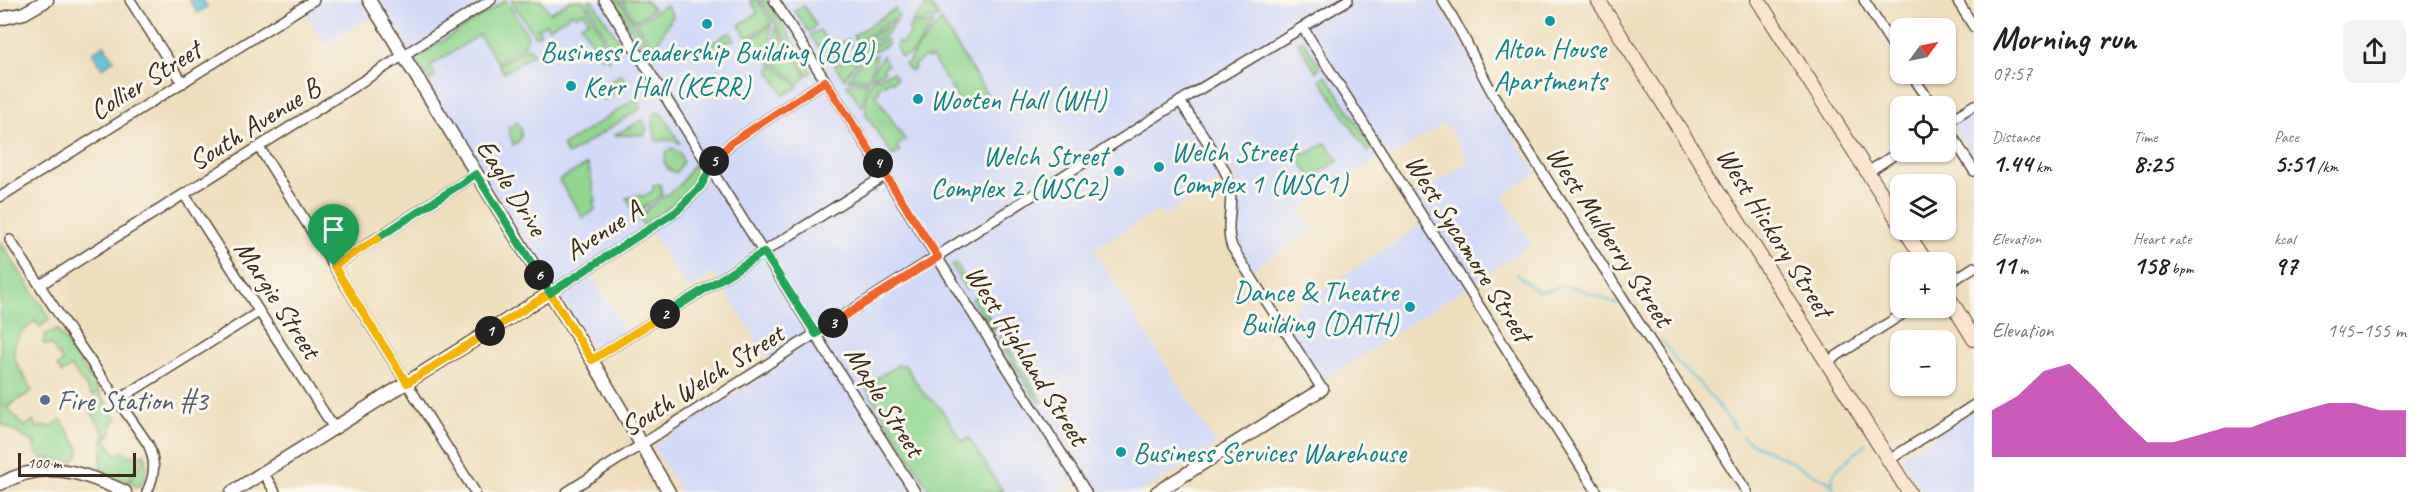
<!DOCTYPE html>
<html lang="en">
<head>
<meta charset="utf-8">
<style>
  :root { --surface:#fff; --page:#f2f2f2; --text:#202124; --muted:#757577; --accent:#b5179e }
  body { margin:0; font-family:Caveat,sans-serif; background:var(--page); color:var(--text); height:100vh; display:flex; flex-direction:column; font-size:22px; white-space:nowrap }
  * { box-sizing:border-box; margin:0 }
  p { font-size:20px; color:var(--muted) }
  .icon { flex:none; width:33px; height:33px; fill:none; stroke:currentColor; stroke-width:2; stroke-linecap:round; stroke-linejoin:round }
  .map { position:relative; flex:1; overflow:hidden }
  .details { display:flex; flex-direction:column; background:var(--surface); width:450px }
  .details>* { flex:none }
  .needle { width:39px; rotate:57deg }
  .fabs { position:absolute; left:1890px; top:18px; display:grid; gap:12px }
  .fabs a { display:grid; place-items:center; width:66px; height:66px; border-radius:12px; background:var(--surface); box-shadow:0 2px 4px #0004; font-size:30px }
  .scale { position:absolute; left:18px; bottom:15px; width:118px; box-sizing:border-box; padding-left:6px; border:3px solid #3b2a1e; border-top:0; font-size:16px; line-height:21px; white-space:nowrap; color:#3b2a1e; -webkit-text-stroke:4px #fbf7ec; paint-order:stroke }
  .pin { position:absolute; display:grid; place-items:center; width:51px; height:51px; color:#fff; margin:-62px -26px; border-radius:50% 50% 50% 0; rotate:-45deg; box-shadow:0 0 6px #0007 }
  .pin .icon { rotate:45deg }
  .km { position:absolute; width:30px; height:30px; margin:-15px; border-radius:50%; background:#222; color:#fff; font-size:16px; line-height:30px; text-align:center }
  .round { display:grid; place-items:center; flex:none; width:63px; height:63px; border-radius:12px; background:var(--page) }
  .overview { display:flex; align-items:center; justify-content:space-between; height:102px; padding:0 18px }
  h1 { font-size:33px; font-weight:800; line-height:45px }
  .stats { display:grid; grid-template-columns:repeat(3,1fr); gap:9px; height:102px; padding:6px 18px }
  .stats div { display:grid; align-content:center }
  .stats b { font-size:26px; font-weight:800 }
  .stats small { font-size:16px; font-weight:400 }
  .stats p { font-size:16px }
  .chart { height:168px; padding:12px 18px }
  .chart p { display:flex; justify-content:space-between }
  .chart svg { width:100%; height:108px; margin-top:6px; fill:var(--accent); opacity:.7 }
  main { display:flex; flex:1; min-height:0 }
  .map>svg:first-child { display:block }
  .built { fill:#d2d9f9 }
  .green { fill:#91d790; stroke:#668057; stroke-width:1.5 }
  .water { fill:#5dc1db; stroke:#4c767c; stroke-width:1.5 }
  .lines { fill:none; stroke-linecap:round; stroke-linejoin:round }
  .stream { stroke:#5dc1db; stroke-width:2 }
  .minor-casing { stroke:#564536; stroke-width:12 }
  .tertiary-casing { stroke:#564536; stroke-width:15 }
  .secondary-casing { stroke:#564536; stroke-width:16 }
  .minor { stroke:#fff; stroke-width:9 }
  .tertiary { stroke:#fff; stroke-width:12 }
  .secondary { stroke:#fce5cf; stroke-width:14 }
  .split-1-casing { stroke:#fff; stroke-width:12 }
  .split-2-casing { stroke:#fff; stroke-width:12 }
  .split-3-casing { stroke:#fff; stroke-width:12 }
  .split-4-casing { stroke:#fff; stroke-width:12 }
  .split-5-casing { stroke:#fff; stroke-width:12 }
  .split-6-casing { stroke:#fff; stroke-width:12 }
  .split-7-casing { stroke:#fff; stroke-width:12 }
  .split-8-casing { stroke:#fff; stroke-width:12 }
  .split-1 { stroke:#f5b400; stroke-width:8 }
  .split-2 { stroke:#f5b400; stroke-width:8 }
  .split-3 { stroke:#22a559; stroke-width:8 }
  .split-4 { stroke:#f0652b; stroke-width:8 }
  .split-5 { stroke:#f0652b; stroke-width:8 }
  .split-6 { stroke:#22a559; stroke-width:8 }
  .split-7 { stroke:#22a559; stroke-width:8 }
  .split-8 { stroke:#f5b400; stroke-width:8 }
  .culture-dot { fill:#0f9aa8; stroke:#fbf7ec; stroke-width:2 }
  .service-dot { fill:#5c6f8a; stroke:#fbf7ec; stroke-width:2 }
  .labels { text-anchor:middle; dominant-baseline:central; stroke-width:6; stroke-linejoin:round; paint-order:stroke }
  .culture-label { font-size:28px; fill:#0d838f; stroke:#fbf7ec; text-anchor:start }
  .street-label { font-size:28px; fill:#3b2a1e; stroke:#fbf7ec }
  .service-label { font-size:28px; fill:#4e5e75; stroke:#fbf7ec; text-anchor:start }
</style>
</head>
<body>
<main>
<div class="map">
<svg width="1974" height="492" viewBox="0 0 1974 492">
  <rect width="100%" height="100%" fill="#fbf7ec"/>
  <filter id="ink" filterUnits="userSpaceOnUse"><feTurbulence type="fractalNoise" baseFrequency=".0167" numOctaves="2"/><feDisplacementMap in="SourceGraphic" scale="12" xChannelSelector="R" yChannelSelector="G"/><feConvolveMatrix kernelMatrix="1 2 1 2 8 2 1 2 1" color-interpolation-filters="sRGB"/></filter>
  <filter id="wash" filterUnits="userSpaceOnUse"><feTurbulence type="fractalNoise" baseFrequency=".008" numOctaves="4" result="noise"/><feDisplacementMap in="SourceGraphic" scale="24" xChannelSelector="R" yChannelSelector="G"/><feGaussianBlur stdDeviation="1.35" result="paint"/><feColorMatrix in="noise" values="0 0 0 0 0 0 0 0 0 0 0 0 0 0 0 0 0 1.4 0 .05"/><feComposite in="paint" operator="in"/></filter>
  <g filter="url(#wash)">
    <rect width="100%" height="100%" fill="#efdebc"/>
    <path class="built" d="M321,0H360L371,17L325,45L304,11Z
      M379,0H1437L1470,57L1492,103L1537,173L1502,196L1532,244L1323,381L1282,316L1420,226L1405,202L1470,161L1445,123L1381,163L1378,159L1300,209L1313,230L1251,269L1236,241L1238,188L1232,172L1164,216L1159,210L1093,249L1216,445L1141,492H1095L1084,475L1058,492H681L653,446L775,368L714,274L688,290L652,234L590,273L626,330L594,349L411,62L405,42Z
      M1974,110V160L1951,124Z
      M1974,411V492H1923L1900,457Z"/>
    <path class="green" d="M506,0L528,36L524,46L498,63L479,35L430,66L436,77L430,79V81L416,61V58Z
      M511,0H541L550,13L571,0H583L599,30L610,62L606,56L601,58L581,25L589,20L583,12L576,16L573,13L549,28L546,24L538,28L541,33L535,36Z
      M587,0H592L621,44L615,53L609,46Z
      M613,0H619L650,49H644Z
      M622,0H645L654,9L635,21Z
      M750,0H758L772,23L747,38L739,25L758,13Z
      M761,0H767L812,72L808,75Z
      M929,3L939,17L911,24L926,6Z
      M666,5L673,16L657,43L652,47L637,23Z
      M804,6L816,25L809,32L795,11Z
      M895,9L899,16L857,42L853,36Z
      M898,20C884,38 882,41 859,44Z
      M941,20L988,96L965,110L932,57L928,59L926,57L914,65L915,68L910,71L905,64L911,60L910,58Z
      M934,22L913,53L901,57C898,52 895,47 898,41L902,44L911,32L908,29L910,27Z
      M771,26L769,57L749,40Z
      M775,27L806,76L799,84L772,60Z
      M820,30L832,49L848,39L852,45L828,61L824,56L827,54L825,50L822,52L810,35Z
      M730,32L735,40C720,41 716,52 703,53L701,50Z
      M886,39L889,44L878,50L863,53L859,47L875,45Z
      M1303,40L1320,67L1316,72L1298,43Z
      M529,47L533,54L504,73L499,65Z
      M877,55L869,78L848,80L861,60Z
      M883,56L888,65L883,68L885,71L872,77L876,65Z
      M859,58L844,79L834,64Z
      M771,63L797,85L798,87L784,95L770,73Z
      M893,72L897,79L893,82L891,80L878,88L879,91L875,94L905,140L897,146L900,152L893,156L866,115V97L871,80Z
      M621,74L628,85L604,100L598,89Z
      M1324,76L1328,78L1372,147L1368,153L1320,79Z
      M867,81L863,105L862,107L847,84Z
      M637,98L641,108L568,155L562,146Z
      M657,112L662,114L680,143L669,140L656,141L652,118Z
      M643,120L647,129L644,135H614Z
      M517,122C523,131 524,140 513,145L508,128Z
      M1326,143L1338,161L1311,178L1296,154L1301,150L1305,155Z
      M672,148L680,153L683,162L676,173L669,170L664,162L666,153Z
      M695,162L701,171C689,196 666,211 643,225L640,220L649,207L679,186Z
      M588,164L596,201H593L595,210L583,218L559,180Z
      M660,184L662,195L644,207L638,217L626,198L640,195L642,197L653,191V185Z
      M0,242L50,318L40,327L36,321C22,331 10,340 15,360L32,391L7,407L24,427L33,421L37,428L42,426L44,428L48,426L50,428L61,420L79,448L78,456L73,461L40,458L33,447L36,444L0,423Z
      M956,263L971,288L965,289L952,266Z
      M975,295L997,329H992L972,300Z
      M57,329L99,392L93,396L71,367L62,373L57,366L63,362L50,343L47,345L43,343L46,334Z
      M1001,336L1015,358L1017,365L1023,371L1043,402H1038L999,342Z
      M898,365H905L924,394L940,407L962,441L969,438L1003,492H931L865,386Z
      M100,394L117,419L112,423V434L107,437L86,404L90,401L88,404L90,406L97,401L92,400L98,398Z
      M104,436L116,455L123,451L129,456L141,454L142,456L127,482L100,470Z
      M144,452C149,464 147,478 139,487L129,483L144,460Z"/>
    <path class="water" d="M189,0H203L207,7L198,13Z
      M104,45L114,60L102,68L92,53Z"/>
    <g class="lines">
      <path class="stream" d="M1516,274L1538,291H1548L1559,286H1570L1618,304
        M1662,340L1677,362L1705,389L1736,429
        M1742,436L1749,442L1782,457L1832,484
        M1836,492L1832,484L1834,472L1866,443"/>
    </g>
  </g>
  <g filter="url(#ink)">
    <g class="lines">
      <defs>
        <path id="minor" d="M130,0L183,83
          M604,0L915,492
          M774,0L1086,492
          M1442,0C1465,34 1479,72 1500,106L1747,492
          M1864,0L1900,57
          M1957,0L1974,27
          M1303,28L1597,492
          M1911,74L1933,106
          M1180,101C1193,122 1223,160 1229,182C1235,203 1224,226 1232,247L1322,389
          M1946,123L1974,105
          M1946,126L1974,171
          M259,147L475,492
          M1868,172L1900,151
          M184,194L334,428
          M0,197L314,0
          M10,240L71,333L148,444C156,462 155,475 147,492
          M334,266L476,174
          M40,285L491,0
          M1946,285L1974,267
          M550,293L677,211L701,186L710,167L731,143L825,81
          M592,360L886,175
          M1827,362L1912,308
          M118,400L259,312
          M1889,460L1974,405
          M264,474L275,492
          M567,492L1190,95L1348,0"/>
        <path id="tertiary" d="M369,0L592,360L669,492
          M0,19L24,13L47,0
          M0,484C46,459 81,471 125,492
          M232,492L550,293
          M1157,492L1322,389"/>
        <path id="secondary" d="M1598,0L1909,492
          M1758,0L1900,223
          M1905,230L1926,262
          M1946,293L1974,339"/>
      </defs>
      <use href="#minor" class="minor-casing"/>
      <use href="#tertiary" class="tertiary-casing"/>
      <use href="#secondary" class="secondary-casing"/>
      <use href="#minor" class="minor"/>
      <use href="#tertiary" class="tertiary"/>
      <use href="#secondary" class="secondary"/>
    </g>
  </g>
  <g class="lines" filter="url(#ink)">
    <defs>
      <path id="split-1" d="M334,266L407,383L490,331"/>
      <path id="split-2" d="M490,331L550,293L592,360L665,314"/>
      <path id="split-3" d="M665,314L764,252L816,334L833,323"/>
      <path id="split-4" d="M833,323L938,257L878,163"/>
      <path id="split-5" d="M714,161L731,143L825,81L878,163"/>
      <path id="split-6" d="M539,275L550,293L677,211L701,186L714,161"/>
      <path id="split-7" d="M378,238L476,174L539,275"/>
      <path id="split-8" d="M334,266L378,238"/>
    </defs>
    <use href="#split-1" class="split-1-casing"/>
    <use href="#split-2" class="split-2-casing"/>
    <use href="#split-3" class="split-3-casing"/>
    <use href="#split-4" class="split-4-casing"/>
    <use href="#split-5" class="split-5-casing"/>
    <use href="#split-6" class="split-6-casing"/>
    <use href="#split-7" class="split-7-casing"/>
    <use href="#split-8" class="split-8-casing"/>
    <use href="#split-1" class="split-1"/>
    <use href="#split-2" class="split-2"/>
    <use href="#split-3" class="split-3"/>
    <use href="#split-4" class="split-4"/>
    <use href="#split-5" class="split-5"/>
    <use href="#split-6" class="split-6"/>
    <use href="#split-7" class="split-7"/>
    <use href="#split-8" class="split-8"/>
  </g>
  <g class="culture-dot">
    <circle cx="1550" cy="21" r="6"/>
    <circle cx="707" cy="24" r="6"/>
    <circle cx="571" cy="86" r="6"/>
    <circle cx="918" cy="99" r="6"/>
    <circle cx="1159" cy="167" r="6"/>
    <circle cx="1119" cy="171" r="6"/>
    <circle cx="1410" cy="307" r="6"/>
    <circle cx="1121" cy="452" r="6"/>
  </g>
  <circle class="service-dot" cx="45" cy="400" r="6"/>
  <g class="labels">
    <g class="culture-label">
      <text x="1550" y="48" text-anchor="middle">Alton House<tspan x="1550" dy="32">Apartments</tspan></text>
      <text x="707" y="51" text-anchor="middle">Business Leadership Building (BLB)</text>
      <text x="583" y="86">Kerr Hall (KERR)</text>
      <text x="930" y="99">Wooten Hall (WH)</text>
      <text x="1171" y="151">Welch Street<tspan x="1171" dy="32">Complex 1 (WSC1)</tspan></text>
      <text x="1107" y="155" text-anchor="end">Welch Street<tspan x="1107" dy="32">Complex 2 (WSC2)</tspan></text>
      <text x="1398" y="291" text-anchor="end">Dance &amp; Theatre<tspan x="1398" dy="32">Building (DATH)</tspan></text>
      <text x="1133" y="452">Business Services Warehouse</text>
    </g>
    <g class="street-label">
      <text transform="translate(145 80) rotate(-32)">Collier Street</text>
      <text transform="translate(254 124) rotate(-32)">South Avenue B</text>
      <text transform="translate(512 187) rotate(58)">Eagle Drive</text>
      <text transform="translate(603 230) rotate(-33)">Avenue A</text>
      <text transform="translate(1775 232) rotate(58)">West Hickory Street</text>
      <text transform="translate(1610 236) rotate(57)">West Mulberry Street</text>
      <text transform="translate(1469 248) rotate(58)">West Sycamore Street</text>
      <text transform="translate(278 299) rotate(57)">Margie Street</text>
      <text transform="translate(1027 355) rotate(58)">West Highland Street</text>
      <text transform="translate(702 380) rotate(-32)">South Welch Street</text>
      <text transform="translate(885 401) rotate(58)">Maple Street</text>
    </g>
    <g class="service-label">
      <text x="57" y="400">Fire Station #3</text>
    </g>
  </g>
</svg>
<div class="fabs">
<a><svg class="needle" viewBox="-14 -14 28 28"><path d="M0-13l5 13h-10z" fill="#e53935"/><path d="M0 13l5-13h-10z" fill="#757577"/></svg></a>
<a><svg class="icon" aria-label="locate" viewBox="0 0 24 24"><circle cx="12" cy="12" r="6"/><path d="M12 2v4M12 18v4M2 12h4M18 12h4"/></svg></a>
<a><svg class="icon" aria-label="layers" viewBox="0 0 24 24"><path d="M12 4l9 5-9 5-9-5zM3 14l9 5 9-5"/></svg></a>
<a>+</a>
<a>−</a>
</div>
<div class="scale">100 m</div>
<div class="pin" style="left:334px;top:266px;background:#1e9e55"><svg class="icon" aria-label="arrive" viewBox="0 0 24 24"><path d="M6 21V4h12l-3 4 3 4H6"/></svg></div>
<b class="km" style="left:490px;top:331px">1</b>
<b class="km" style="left:665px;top:314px">2</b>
<b class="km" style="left:833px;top:323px">3</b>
<b class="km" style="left:878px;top:163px">4</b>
<b class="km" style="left:714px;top:161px">5</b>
<b class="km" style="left:539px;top:275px">6</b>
</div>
<section class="details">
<div class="overview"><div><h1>Morning run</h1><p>07:57</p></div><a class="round"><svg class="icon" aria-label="share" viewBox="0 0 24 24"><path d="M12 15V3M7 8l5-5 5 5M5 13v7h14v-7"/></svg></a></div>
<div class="stats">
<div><p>Distance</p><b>1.44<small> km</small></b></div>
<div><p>Time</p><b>8:25</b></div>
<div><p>Pace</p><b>5:51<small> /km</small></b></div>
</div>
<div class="stats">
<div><p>Elevation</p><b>11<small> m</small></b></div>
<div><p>Heart rate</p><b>158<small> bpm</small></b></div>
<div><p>kcal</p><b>97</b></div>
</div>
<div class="chart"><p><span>Elevation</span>145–155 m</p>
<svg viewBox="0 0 160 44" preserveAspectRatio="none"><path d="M0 44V25L10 19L20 9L30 6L40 16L50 28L60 38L70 38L80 35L90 32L100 32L110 28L120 25L130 22L140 22L150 25L160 25V44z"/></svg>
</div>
</section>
</main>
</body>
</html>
